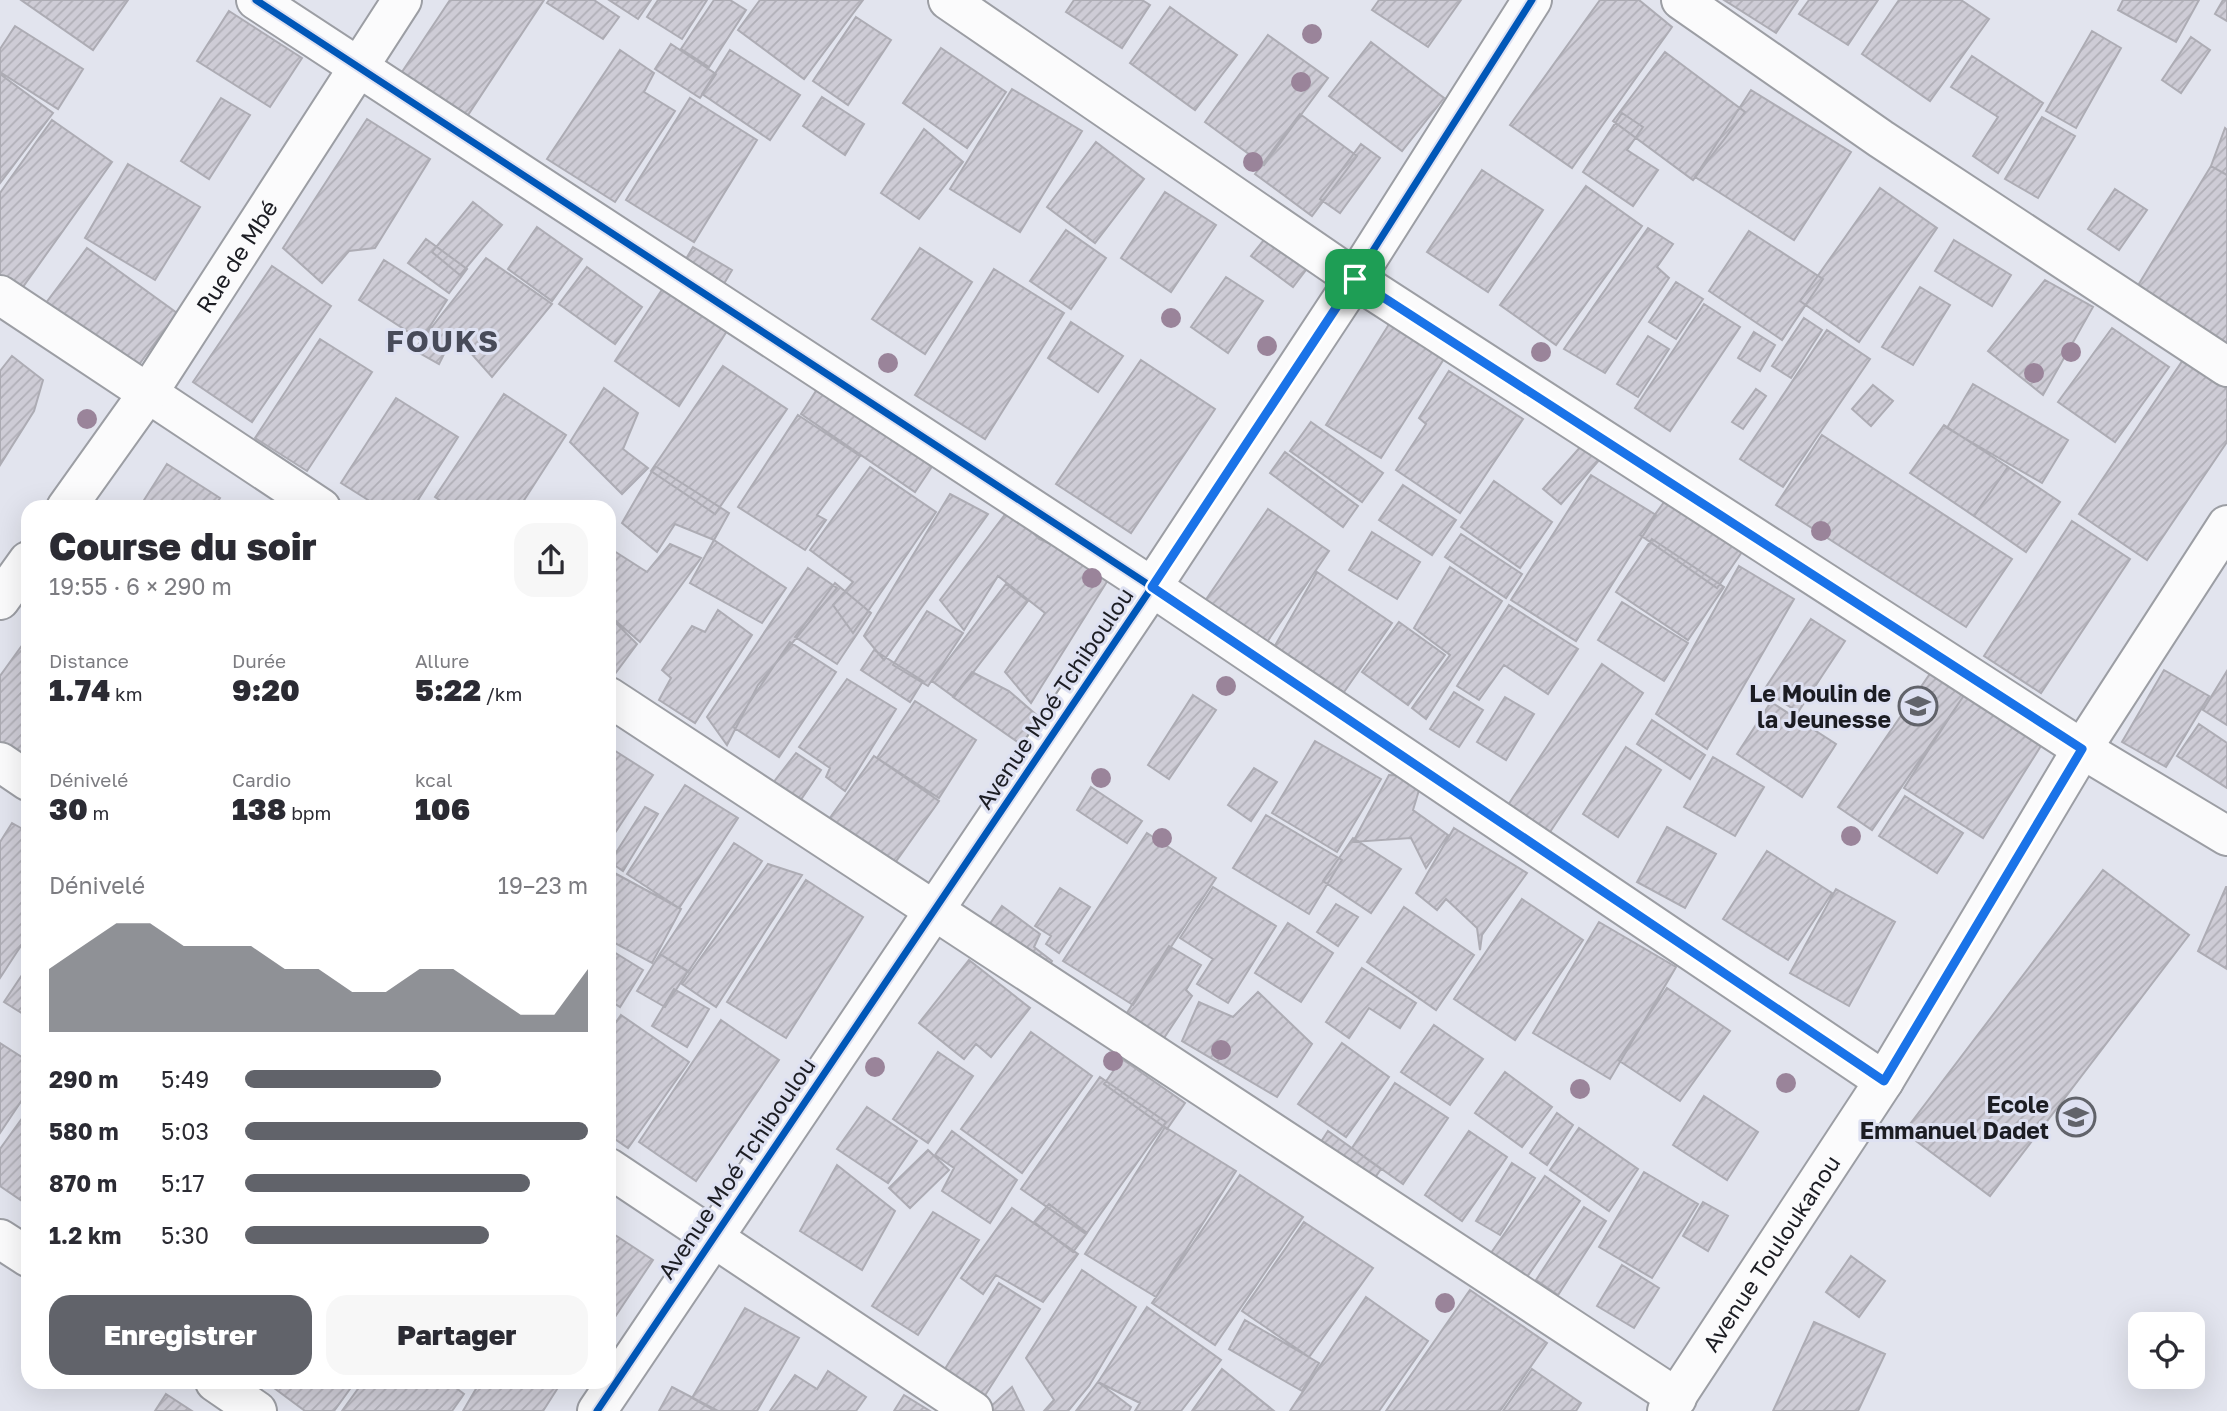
<!DOCTYPE html>
<html lang="fr">
<head>
<meta charset="utf-8">
<style>
  :root { --surface:#fff; --page:#f7f7f7; --text:#2b2b33; --muted:#7c7c81; --accent:#61636a }
  body { margin:0; font-family:"Golos Text",sans-serif; background:var(--page); color:var(--text); height:100vh; display:flex; flex-direction:column; font-size:26px; white-space:nowrap }
  * { box-sizing:border-box; margin:0 }
  p { font-size:23px; color:var(--muted) }
  .icon { flex:none; width:38px; height:38px; fill:none; stroke:currentColor; stroke-width:2; stroke-linecap:round; stroke-linejoin:round }
  .map { position:relative; flex:1; overflow:hidden }
  .details { position:absolute; left:21px; top:500px; width:595px; height:889px; display:flex; flex-direction:column; background:var(--surface); border-radius:21px; box-shadow:0 7px 28px #0002 }
  .details>* { flex:none }
  .tools { position:absolute; left:2128px; top:1312px; display:grid; gap:14px }
  .tools a { display:grid; place-items:center; width:77px; height:77px; border-radius:14px; background:var(--surface); box-shadow:0 7px 28px #0002; font-size:35px }
  .pin { position:absolute; display:grid; place-items:center; width:60px; height:60px; color:#fff; margin:-30px; border-radius:14px; box-shadow:0 4px 10px #0006 }
  .round { display:grid; place-items:center; flex:none; width:74px; height:74px; border-radius:21px; background:var(--page) }
  .head { display:flex; align-items:center; justify-content:space-between; height:119px; padding:0 28px }
  h1 { font-size:38px; font-weight:800; line-height:52px }
  .stats { display:grid; grid-template-columns:repeat(3,1fr); gap:10px; height:119px; padding:7px 28px }
  .stats div { display:grid; align-content:center }
  .stats b { font-size:30px; font-weight:800 }
  .stats small { font-size:19px; font-weight:400 }
  .stats p { font-size:19px }
  .chart { height:196px; padding:14px 28px }
  .chart p { display:flex; justify-content:space-between }
  .chart svg { width:100%; height:126px; margin-top:7px; fill:var(--accent); opacity:.7 }
  .button { display:flex; gap:14px; margin-top:auto; padding:14px 28px }
  .button a { flex:1; height:80px; border-radius:21px; background:var(--accent); color:#fff; font-size:28px; font-weight:800; line-height:80px; text-align:center }
  .button a+a { background:var(--page); color:var(--text) }
  ul { padding:0 28px; list-style:none; font-size:23px }
  li { display:grid; grid-template-columns:112px 84px 1fr; align-items:center; height:52px }
  li i { height:18px; border-radius:9px; background:var(--accent) }
  .map>svg:first-child { display:block }
  .building { fill:url(#building-hatch); stroke:#adacb4; stroke-width:2 }
  .lines { fill:none; stroke-linecap:round; stroke-linejoin:round }
  .minor-casing { stroke:#9c9ea4; stroke-width:42 }
  .minor { stroke:#fbfbfc; stroke-width:38 }
  .cycleway-casing { stroke:#dee1f2; stroke-width:11 }
  .cycleway { stroke:#0057b8; stroke-width:7 }
  .tree { fill:#9a849a }
  .route-casing { stroke:#fff; stroke-width:14 }
  .route { stroke:#1a73e8; stroke-width:9 }
  .labels { text-anchor:middle; dominant-baseline:central; stroke-width:6; stroke-linejoin:round; paint-order:stroke }
  .street-label { font-size:23px; fill:#1c1d23; stroke:#dee1f2 }
  .poi-label { font-size:23px; font-weight:bold; fill:#1c1d23; stroke:#dee1f2; text-anchor:end }
  .district-label { font-size:30px; font-weight:bold; letter-spacing:2px; fill:#484b59; stroke:#dee1f2 }
</style>
</head>
<body>
<div class="map">
<svg width="2227" height="1411" viewBox="0 0 2227 1411">
  <defs>
    <pattern id="building-hatch" width="6" height="6" patternUnits="userSpaceOnUse" patternTransform="scale(1.75)"><rect width="6" height="6" fill="#ceccd6"/><path d="M-1 1l2-2M0 6l6-6M5 7l2-2" fill="none" stroke="#b0afb7"/></pattern>
  </defs>
  <rect width="100%" height="100%" fill="#e2e4ee"/>
  <path class="building" d="M21,0H128L93,50Z
    M450,0H544L466,118L400,75Z
    M549,0H594L619,17L603,39L547,3Z
    M609,0H651L638,19Z
    M658,0H707L682,39L647,17Z
    M714,0H730L746,10L709,67L681,49Z
    M760,0H863L804,79L738,30Z
    M1074,0H1142L1150,5L1122,48L1066,12Z
    M1379,0H1461L1428,47L1372,10Z
    M1600,0H1639L1672,27L1572,168L1510,125Z
    M1724,0H1798L1776,33Z
    M1809,0H1878L1848,45L1799,14Z
    M1899,0H1961L1989,19L1930,101L1862,54Z
    M2123,0H2199L2176,42L2118,10Z
    M2223,0H2227V21L2215,14Z
    M1170,7L1237,55L1195,110L1130,63Z
    M229,11L302,58L270,107L197,61Z
    M856,17L891,40L848,105L813,81Z
    M15,26L83,69L58,109L0,72V49Z
    M2092,31L2121,48L2076,128L2046,111Z
    M1268,35L1328,78L1264,165L1205,122Z
    M2191,37L2210,50L2181,93L2162,80Z
    M1371,42L1444,98L1402,151L1329,96Z
    M671,44L716,74L700,98L655,69Z
    M941,48L1006,92L967,148L903,103Z
    M620,50L654,73L644,92L675,111L615,202L547,159Z
    M730,50L800,95L770,140L702,94Z
    M1665,52L1745,112L1693,180L1613,121Z
    M1972,56L2043,103L1998,173L1973,156L1998,117L1951,87Z
    M0,74L53,113L0,183Z
    M1012,89L1082,131L1020,232L950,189Z
    M1751,90L1851,152L1794,240L1695,177Z
    M822,97L864,124L845,155L803,126Z
    M221,98L250,115L209,179L181,161Z
    M690,98L757,140L694,242L626,200Z
    M1622,113L1643,127L1627,150L1658,170L1633,206L1583,172Z
    M1300,114L1357,156L1312,216L1255,174Z
    M2042,117L2075,136L2038,198L2005,179Z
    M367,119L430,159L375,248L349,251L322,283L283,248Z
    M52,120L112,162L20,291L0,277V193Z
    M2225,128L2227,130V175L2211,166Z
    M924,129L963,162L919,219L881,193Z
    M1096,142L1144,179L1095,243L1047,207Z
    M1361,144L1380,158L1340,213L1320,199Z
    M128,164L200,207L155,280L85,238Z
    M2211,166L2227,175V348L2134,292Z
    M1482,170L1543,210L1488,292L1427,252Z
    M1586,186L1642,226L1556,345L1500,305Z
    M1880,188L1937,228L1859,342L1800,301Z
    M2115,189L2147,210L2119,250L2088,229Z
    M1165,192L1216,225L1171,292L1121,258Z
    M473,202L502,225L460,275L432,252Z
    M537,227L582,259L552,301L508,269Z
    M1648,228L1673,244L1657,267L1669,278L1605,373L1564,349Z
    M1066,230L1106,258L1071,309L1030,281Z
    M1749,231L1823,279L1782,340L1709,291Z
    M1268,235L1309,266L1293,287L1251,256Z
    M426,239L467,269L449,293L408,263Z
    M1954,240L2011,275L1992,306L1935,271Z
    M693,247L732,270L722,287L683,264Z
    M87,248L177,313L118,393L28,327Z
    M920,248L972,282L925,354L872,319Z
    M486,258L552,304L492,377L454,334L439,364L414,350Z
    M384,260L447,300L421,340L359,300Z
    M272,266L331,306L252,422L193,382Z
    M587,267L642,307L615,344L559,304Z
    M994,269L1064,313L985,439L915,395Z
    M1226,277L1263,301L1228,353L1191,327Z
    M669,279L734,320L679,406L615,361Z
    M2045,280L2093,307L2043,395L1988,351Z
    M1676,282L1703,299L1676,339L1649,322Z
    M1920,287L1950,305L1913,365L1882,347Z
    M1704,304L1740,327L1670,431L1635,408Z
    M1804,318L1822,330L1791,378L1772,366Z
    M1391,321L1447,354L1381,458L1326,425Z
    M1071,322L1123,356L1098,392L1048,358Z
    M2112,328L2169,367L2115,442L2058,402Z
    M1827,330L1870,359L1783,487L1740,459Z
    M1754,332L1775,345L1760,371L1738,358Z
    M1648,336L1669,349L1638,397L1617,384Z
    M320,339L372,372L307,471L255,438Z
    M12,356L43,380L34,411L0,465V371Z
    M1141,360L1215,409L1131,533L1056,484Z
    M2183,360L2227,389V442L2147,560L2079,514Z
    M723,366L787,409L715,514L651,471Z
    M1449,371L1523,419L1460,513L1396,470L1426,424L1419,418Z
    M1973,384L2068,440L2042,483L1947,428Z
    M1873,385L1893,401L1871,426L1852,409Z
    M604,388L638,413L623,449L648,468L622,494L570,442Z
    M818,388L933,465L915,492L801,414Z
    M1756,389L1766,396L1743,429L1732,422Z
    M504,394L566,435L519,508H451L435,497Z
    M396,398L458,437L413,508H381L341,483Z
    M798,415L860,456L817,515L826,520L805,550L738,507Z
    M1311,422L1383,473L1362,502L1290,451Z
    M1944,425L2008,467L1974,516L1910,473Z
    M1822,435L2012,559L1966,627L1776,505Z
    M1583,444L1600,459L1561,504L1543,489Z
    M1285,452L1358,506L1343,527L1270,473Z
    M167,464L220,498L214,508H139Z
    M655,466L729,513L714,540L675,524L657,552L622,523Z
    M870,467L936,512L853,633L833,605L853,582L810,550Z
    M2008,467L2060,502L2026,552L1974,516Z
    M1591,475L1656,515L1576,641L1511,600Z
    M1494,481L1552,522L1520,568L1461,527Z
    M1403,485L1456,520L1432,555L1379,520Z
    M950,494L988,514L884,660L864,636Z
    M1667,498L1744,549L1717,588L1640,535Z
    M1010,508L1039,539L1113,572L1031,703L1005,672L1045,613L998,576L964,630L940,600Z
    M1268,509L1329,551L1267,642L1205,601Z
    M2072,521L2130,559L2041,693L1984,656Z
    M1372,532L1420,562L1397,599L1349,570Z
    M1461,534L1522,574L1506,598L1445,557Z
    M1652,539L1724,587L1688,640L1616,592Z
    M714,540L786,588L762,623L690,583Z
    M670,544L701,558L640,642L609,615V552L611,549L647,572Z
    M1739,566L1794,599L1707,749L1656,714Z
    M1450,567L1502,601L1426,719L1412,708L1450,655L1414,628Z
    M808,568L837,588L758,685L727,745L707,717Z
    M1317,572L1392,623L1344,692L1272,651Z
    M835,583L871,613L837,664L795,637Z
    M1006,584L1028,601L954,697L932,681Z
    M1622,602L1688,643L1664,681L1598,640Z
    M1509,605L1578,649L1548,694L1504,665L1479,700L1457,686Z
    M718,610L752,635L695,723L659,700L671,678L662,670L692,626L705,632Z
    M927,611L963,633L928,686L893,665Z
    M609,616L637,644L609,682Z
    M1811,619L1845,641L1798,712L1764,690Z
    M1399,622L1445,655L1408,705L1362,672Z
    M28,637V763L0,744V676Z
    M790,642L836,672L779,757L733,727Z
    M874,650L923,681L910,702L861,670Z
    M1602,664L1643,693L1542,844L1500,817Z
    M1934,668L1967,691L1872,830L1838,807Z
    M2164,670L2209,696L2166,767L2122,742Z
    M2227,671V725L2203,710Z
    M972,672L1009,691L1040,718L1022,745L953,697Z
    M847,679L896,709L845,791L826,777L830,768L799,747Z
    M1454,692L1483,710L1459,747L1430,729Z
    M1966,692L2044,741L1983,838L1904,788Z
    M1193,695L1216,710L1169,779L1148,765Z
    M1505,697L1534,714L1506,760L1477,742Z
    M915,701L976,740L939,798L877,758Z
    M1771,702L1836,744L1802,797L1737,754Z
    M1652,720L1705,755L1690,779L1637,744Z
    M2199,724L2227,743V788L2177,756Z
    M1315,741L1381,779L1337,852L1272,813Z
    M609,747L653,775L609,842Z
    M1626,747L1661,770L1618,837L1583,814Z
    M796,753L821,770L800,801L773,783Z
    M874,756L939,801L887,874L822,829Z
    M1713,757L1764,787L1735,836L1684,807Z
    M1254,768L1277,782L1251,821L1228,805Z
    M1389,775L1423,777L1413,810L1448,835L1426,868L1411,838L1353,842Z
    M685,785L738,818L679,908L627,874Z
    M1091,787L1142,821L1127,843L1077,810Z
    M1905,796L1963,833L1937,873L1879,836Z
    M645,807L658,814L623,871L610,862Z
    M1266,815L1342,860L1309,914L1233,868Z
    M12,823L28,832V935L0,978V842Z
    M1667,827L1716,854L1685,908L1637,882Z
    M1454,828L1527,873L1482,935L1480,950L1477,928L1446,899L1437,910L1416,893Z
    M1147,833L1216,878L1133,1005L1063,961Z
    M1353,838L1401,869L1371,913L1323,881Z
    M734,843L762,861L688,972L660,954Z
    M1767,851L1832,893L1788,960L1723,919Z
    M768,864L802,875L716,1007L682,984Z
    M609,870L681,909L652,963L609,940Z
    M2103,870L2189,935L1990,1196L1904,1132Z
    M806,880L863,917L786,1038L727,1002Z
    M1213,887L1276,926L1228,1003L1197,984L1213,959L1180,938Z
    M2226,887H2227V969L2198,951Z
    M1060,888L1090,907L1059,953L1046,944L1051,936L1035,926Z
    M1836,889L1895,922L1849,1006L1790,973Z
    M1522,899L1583,940L1515,1040L1454,999Z
    M1336,904L1358,917L1338,946L1317,932Z
    M1002,906L1040,934L1034,947L1052,961L1045,974L983,934Z
    M1404,907L1474,955L1436,1010L1367,962Z
    M1599,922L1676,967L1610,1079L1533,1033Z
    M1288,923L1333,953L1301,1002L1255,973Z
    M1169,946L1201,965L1186,990L1192,996L1156,1050L1118,1027Z
    M609,949L643,970L620,1007L609,1000Z
    M660,954L688,971L665,1007L637,991Z
    M969,960L1030,1008L991,1057L976,1044L964,1059L919,1023Z
    M28,966V1017L4,1002Z
    M1362,968L1416,1003L1400,1028L1369,1008L1349,1038L1326,1022Z
    M1667,988L1730,1031L1680,1101L1618,1060Z
    M674,989L709,1009L687,1047L652,1026Z
    M1258,992L1312,1044L1277,1097L1182,1041L1199,1002L1233,1017Z
    M621,1015L689,1062L628,1148L609,1135V1032Z
    M721,1020L779,1060L696,1181L639,1142Z
    M1434,1025L1483,1059L1450,1105L1401,1072Z
    M1031,1032L1092,1076L1022,1173L961,1129Z
    M0,1043L28,1061V1091L0,1133Z
    M1342,1043L1389,1077L1346,1137L1298,1104Z
    M938,1052L973,1076L928,1143L893,1119Z
    M1122,1059L1185,1103L1167,1129L1104,1084Z
    M1505,1072L1552,1107L1522,1147L1475,1113Z
    M1100,1077L1166,1122L1086,1234L1021,1189Z
    M1395,1083L1448,1118L1403,1184L1352,1148Z
    M1704,1096L1758,1132L1727,1180L1673,1145Z
    M867,1107L917,1141L888,1183L837,1149Z
    M28,1110V1205L0,1186V1149Z
    M1557,1113L1573,1125L1547,1165L1530,1153Z
    M1165,1127L1236,1171L1156,1297L1085,1254Z
    M1579,1128L1638,1169L1609,1211L1550,1170Z
    M952,1131L1017,1180L990,1223L942,1191L954,1168L935,1155Z
    M1328,1131L1381,1169L1365,1192L1313,1154Z
    M1469,1131L1507,1157L1462,1221L1425,1195Z
    M928,1150L949,1170L910,1208L889,1188Z
    M1512,1163L1535,1178L1500,1235L1476,1221Z
    M837,1165L895,1211L862,1270L800,1231Z
    M1644,1172L1698,1204L1652,1278L1599,1247Z
    M1240,1175L1303,1217L1215,1345L1152,1303Z
    M1545,1176L1580,1201L1522,1284L1486,1260Z
    M1703,1202L1728,1216L1708,1251L1683,1236Z
    M1049,1204L1087,1233L1073,1252L1034,1222Z
    M1584,1207L1606,1221L1558,1295L1536,1280Z
    M1012,1208L1078,1254L1043,1302L996,1275L983,1294L961,1278Z
    M933,1212L979,1240L918,1335L872,1306Z
    M1304,1222L1373,1268L1309,1357L1242,1311Z
    M609,1231L653,1260L609,1326Z
    M1851,1256L1885,1281L1859,1317L1826,1292Z
    M1622,1265L1659,1288L1634,1328L1597,1306Z
    M1082,1270L1136,1307L1089,1386L1068,1411H1044L1054,1400L1026,1358Z
    M999,1283L1040,1309L984,1397L943,1372Z
    M1470,1290L1547,1343L1500,1411H1386Z
    M1366,1297L1428,1341L1379,1411H1290Z
    M1147,1307L1221,1360L1181,1411H1135L1140,1403L1098,1382Z
    M745,1308L799,1338L757,1411H715L692,1398Z
    M1245,1320L1319,1363L1302,1391L1229,1349Z
    M1814,1322L1885,1354L1858,1411H1773Z
    M1222,1369L1274,1411H1192Z
    M1532,1369L1581,1403L1576,1411H1503Z
    M828,1371L866,1397L856,1411H770L795,1375L817,1389Z
    M266,1382H355L334,1411H305Z
    M363,1382H448L464,1394L452,1411H342Z
    M480,1382H559L561,1383L543,1411H463Z
    M1098,1382L1131,1407L1129,1411H1076Z
    M672,1387L718,1411H659Z
    M1012,1387L1024,1411H986Z
    M166,1394L192,1411H155Z
    M904,1395L930,1411H894Z"/>
  <g class="lines">
    <defs>
      <g id="minor">
        <path d="M256,0L1152,587L1884,1081"/>
        <path d="M948,0L1355,279L2082,749L2227,836"/>
        <path d="M1681,0L1881,139L2227,367"/>
        <path d="M0,295L321,508"/>
        <path id="s1" d="M66,508L148,393L402,0"/>
        <path d="M0,600L28,561"/>
        <path d="M609,697L1677,1398"/>
        <path d="M0,762L28,781"/>
        <path d="M609,1168L973,1411"/>
        <path d="M0,1239L28,1257"/>
        <path d="M215,1382L257,1411"/>
        <path d="M597,1411L1152,587L1355,279L1532,0"/>
        <path id="s2" d="M1667,1411L1884,1081L2082,749L2227,525"/>
      </g>
    </defs>
    <use href="#minor" class="minor-casing"/>
    <use href="#minor" class="minor"/>
    <defs>
      <path id="cycleway" d="M256,0L1152,587L1884,1081
        M597,1411L1152,587L1355,279L1532,0"/>
    </defs>
    <use href="#cycleway" class="cycleway-casing"/>
    <use href="#cycleway" class="cycleway"/>
  </g>
  <g class="tree">
    <circle cx="1312" cy="34" r="10"/>
    <circle cx="1301" cy="82" r="10"/>
    <circle cx="1253" cy="162" r="10"/>
    <circle cx="1171" cy="318" r="10"/>
    <circle cx="1267" cy="346" r="10"/>
    <circle cx="1541" cy="352" r="10"/>
    <circle cx="2071" cy="352" r="10"/>
    <circle cx="888" cy="363" r="10"/>
    <circle cx="2034" cy="373" r="10"/>
    <circle cx="87" cy="419" r="10"/>
    <circle cx="1821" cy="531" r="10"/>
    <circle cx="1092" cy="578" r="10"/>
    <circle cx="1226" cy="686" r="10"/>
    <circle cx="1101" cy="778" r="10"/>
    <circle cx="1851" cy="836" r="10"/>
    <circle cx="1162" cy="838" r="10"/>
    <circle cx="1221" cy="1050" r="10"/>
    <circle cx="1113" cy="1061" r="10"/>
    <circle cx="875" cy="1067" r="10"/>
    <circle cx="1786" cy="1083" r="10"/>
    <circle cx="1580" cy="1089" r="10"/>
    <circle cx="1445" cy="1303" r="10"/>
  </g>
  <g class="lines">
    <defs>
      <path id="route" d="M1355,279L2082,749L1884,1081L1152,587Z"/>
    </defs>
    <use href="#route" class="route-casing"/>
    <use href="#route" class="route"/>
  </g>
  <defs>
    <symbol id="school-ring" viewBox="-11 -11 22 22"><circle r="9.5" fill="#dee1f2" stroke="#61636a" stroke-width="1.5"/><path d="M0-5L7-2L0 1L-7-2ZM-4 1L0 2.5L4 1V4Q0 6-4 4Z" fill="#61636a"/></symbol>
  </defs>
  <g fill-rule="evenodd">
    <use href="#school-ring" x="1896" y="684" width="44" height="44"/>
    <use href="#school-ring" x="2054" y="1095" width="44" height="44"/>
  </g>
  <g class="labels">
    <g class="street-label">
      <text stroke="none"><textPath href="#s1" startOffset="304">Rue de Mbé</textPath></text>
      <text transform="translate(1054 698) rotate(-56)">Avenue Moé Tchiboulou</text>
      <text transform="translate(736 1168) rotate(-56)">Avenue Moé Tchiboulou</text>
      <text stroke="none"><textPath href="#s2" startOffset="189">Avenue Touloukanou</textPath></text>
    </g>
    <g class="poi-label">
      <text x="1891" y="693">Le Moulin de<tspan x="1891" dy="26">la Jeunesse</tspan></text>
      <text x="2049" y="1104">Ecole<tspan x="2049" dy="26">Emmanuel Dadet</tspan></text>
    </g>
    <g class="district-label">
      <text x="443" y="341">FOUKS</text>
    </g>
  </g>
</svg>
<div class="tools">
<a><svg class="icon" aria-label="locate" viewBox="0 0 24 24"><circle cx="12" cy="12" r="6"/><path d="M12 2v4M12 18v4M2 12h4M18 12h4"/></svg></a>
</div>
<div class="pin" style="left:1355px;top:279px;background:#1e9e55"><svg class="icon" aria-label="arrive" viewBox="0 0 24 24"><path d="M6 21V4h12l-3 4 3 4H6"/></svg></div>
<section class="details">
<div class="head"><div><h1>Course du soir</h1><p>19:55 · 6 × 290 m</p></div><a class="round"><svg class="icon" aria-label="share" viewBox="0 0 24 24"><path d="M12 15V3M7 8l5-5 5 5M5 13v7h14v-7"/></svg></a></div>
<div class="stats">
<div><p>Distance</p><b>1.74<small> km</small></b></div>
<div><p>Durée</p><b>9:20</b></div>
<div><p>Allure</p><b>5:22<small> /km</small></b></div>
</div>
<div class="stats">
<div><p>Dénivelé</p><b>30<small> m</small></b></div>
<div><p>Cardio</p><b>138<small> bpm</small></b></div>
<div><p>kcal</p><b>106</b></div>
</div>
<div class="chart"><p><span>Dénivelé</span>19–23 m</p>
<svg viewBox="0 0 160 44" preserveAspectRatio="none"><path d="M0 44V22L10 14L20 6L30 6L40 14L50 14L60 14L70 22L80 22L90 30L100 30L110 22L120 22L130 30L140 38L150 38L160 22V44z"/></svg>
</div>
<ul>
<li><b>290 m</b>5:49<i style="width:57%"></i></li>
<li><b>580 m</b>5:03<i style="width:100%"></i></li>
<li><b>870 m</b>5:17<i style="width:83%"></i></li>
<li><b>1.2 km</b>5:30<i style="width:71%"></i></li>
</ul>
<div class="button"><a>Enregistrer</a><a>Partager</a></div>
</section>
</div>
</body>
</html>
